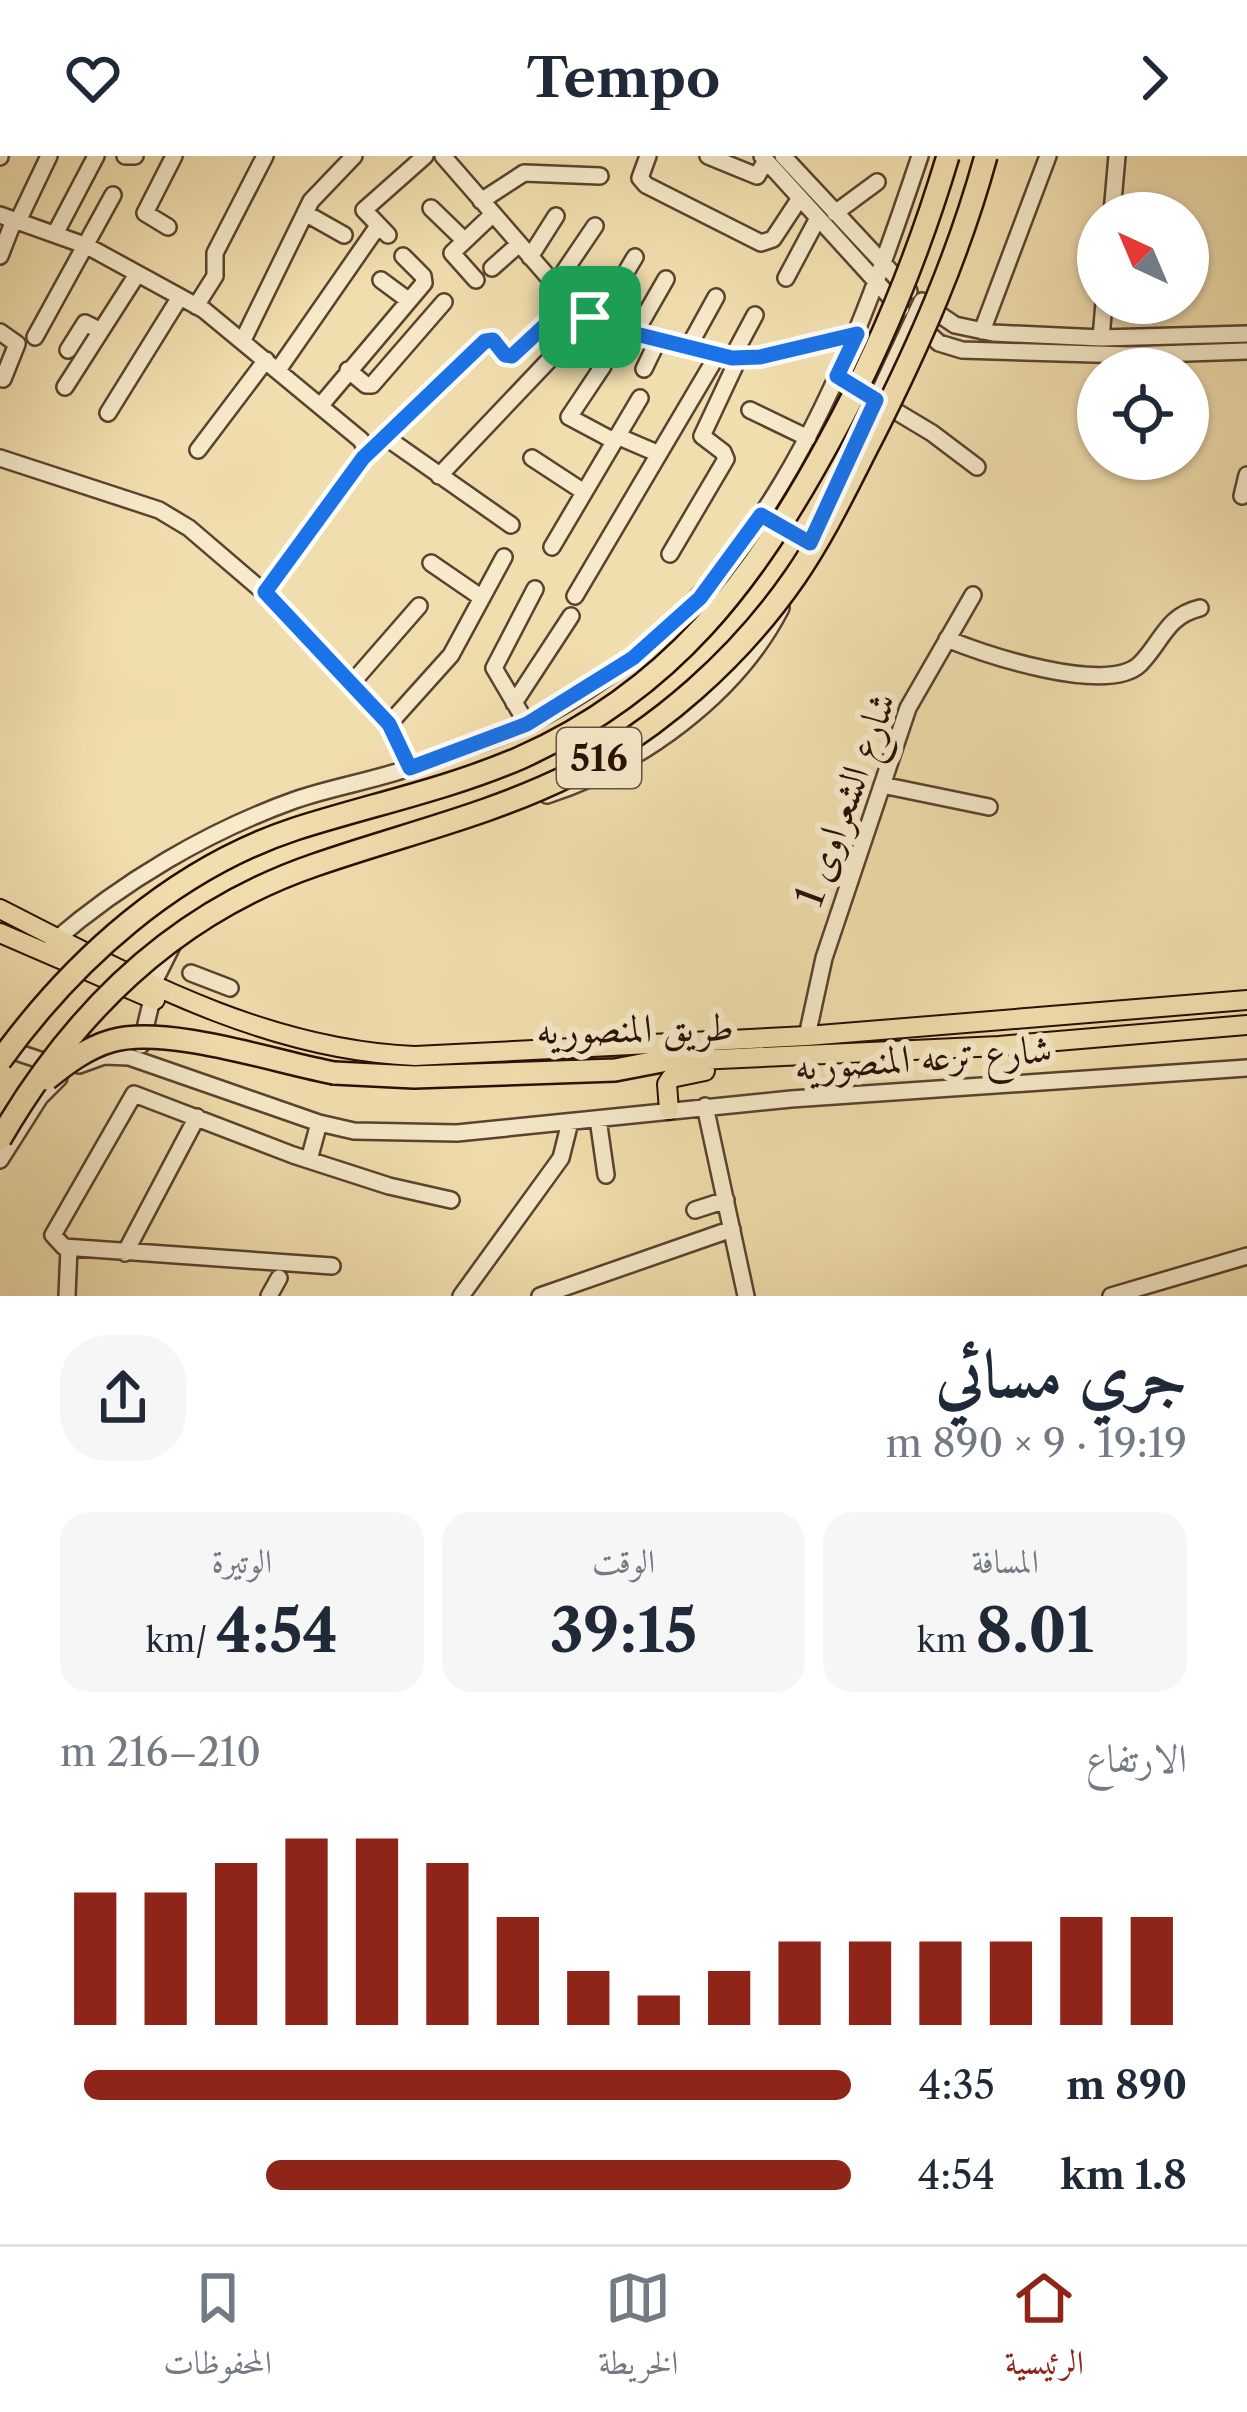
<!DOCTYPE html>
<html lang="ar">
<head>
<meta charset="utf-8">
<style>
  :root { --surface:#fff; --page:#f6f6f7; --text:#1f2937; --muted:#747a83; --line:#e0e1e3; --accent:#8f2418 }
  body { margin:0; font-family:"Libre Caslon Text",Amiri,serif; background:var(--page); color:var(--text); direction:rtl; height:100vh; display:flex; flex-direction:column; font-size:45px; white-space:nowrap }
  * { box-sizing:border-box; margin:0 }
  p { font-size:39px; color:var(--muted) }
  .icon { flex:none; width:66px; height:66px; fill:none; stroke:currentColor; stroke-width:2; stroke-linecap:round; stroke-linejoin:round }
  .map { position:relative; height:1140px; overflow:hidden; direction:ltr }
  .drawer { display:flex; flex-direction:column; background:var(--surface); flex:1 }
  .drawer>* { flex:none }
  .needle { width:78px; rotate:316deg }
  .buttons { position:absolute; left:1077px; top:36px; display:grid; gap:24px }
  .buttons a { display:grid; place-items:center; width:132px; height:132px; border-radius:50%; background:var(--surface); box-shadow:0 3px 9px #0004; font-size:60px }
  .pin { position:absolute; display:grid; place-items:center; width:102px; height:102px; color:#fff; margin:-51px; border-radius:24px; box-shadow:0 6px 18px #0006 }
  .round { display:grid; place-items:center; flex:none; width:126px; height:126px; border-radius:48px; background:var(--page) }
  .headline { display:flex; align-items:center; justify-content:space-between; height:204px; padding:0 60px }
  h1 { font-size:66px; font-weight:700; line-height:90px }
  .figures { display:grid; grid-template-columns:repeat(3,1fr); gap:18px; height:204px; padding:12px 60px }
  .figures div { display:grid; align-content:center; border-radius:30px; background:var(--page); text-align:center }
  .figures b { font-size:60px; font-weight:700 }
  .figures small { font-size:33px; font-weight:400 }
  .figures p { font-size:33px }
  .chart { height:336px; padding:24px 60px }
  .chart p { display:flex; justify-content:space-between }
  .chart svg { width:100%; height:216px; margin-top:12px; stroke:var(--accent); stroke-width:6 }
  ul { padding:0 60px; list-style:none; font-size:39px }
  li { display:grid; grid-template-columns:192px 144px 1fr; align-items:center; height:90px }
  li i { height:30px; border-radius:15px; background:var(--accent) }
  header { display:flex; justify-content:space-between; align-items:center; height:156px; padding:0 60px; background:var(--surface); font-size:54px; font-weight:700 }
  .menu { display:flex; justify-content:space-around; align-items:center; height:168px; border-top:3px solid var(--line); background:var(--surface); font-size:33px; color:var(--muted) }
  .menu a { display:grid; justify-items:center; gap:6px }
  .menu .selected { color:var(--accent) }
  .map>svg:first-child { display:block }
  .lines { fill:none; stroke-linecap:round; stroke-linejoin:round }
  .minor-casing { stroke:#5a422e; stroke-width:20 }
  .major-casing { stroke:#270e04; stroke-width:22 }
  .highway-casing { stroke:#270e04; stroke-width:26 }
  .minor { stroke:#f6eaca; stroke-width:15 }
  .major { stroke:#f1deae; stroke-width:18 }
  .highway { stroke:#f1deae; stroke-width:21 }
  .highway-bridge-casing { stroke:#270e04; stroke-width:26; stroke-linecap:butt }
  .highway-bridge { stroke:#f1deae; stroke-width:21 }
  .route-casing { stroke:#fff; stroke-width:24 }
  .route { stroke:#1a73e8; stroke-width:15 }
  .labels { text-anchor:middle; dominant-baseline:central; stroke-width:12; stroke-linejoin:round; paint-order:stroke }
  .shield { fill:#f6eaca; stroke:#65503f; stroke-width:3 }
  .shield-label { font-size:36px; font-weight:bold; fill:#270e04 }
  .street-label { font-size:39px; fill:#270e04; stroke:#f6eaca }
</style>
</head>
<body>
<header><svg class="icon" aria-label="forward" viewBox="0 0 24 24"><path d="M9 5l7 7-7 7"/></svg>Tempo<svg class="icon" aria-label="heart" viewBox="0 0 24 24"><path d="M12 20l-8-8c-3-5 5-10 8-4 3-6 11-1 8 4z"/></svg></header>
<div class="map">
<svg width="1247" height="1140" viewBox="0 0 1247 1140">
  <rect width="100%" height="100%" fill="#f1deae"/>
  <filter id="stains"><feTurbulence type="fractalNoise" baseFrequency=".00167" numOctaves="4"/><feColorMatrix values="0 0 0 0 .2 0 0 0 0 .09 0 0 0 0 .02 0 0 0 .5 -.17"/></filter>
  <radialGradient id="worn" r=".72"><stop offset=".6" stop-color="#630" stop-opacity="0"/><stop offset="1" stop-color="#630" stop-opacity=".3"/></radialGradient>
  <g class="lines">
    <defs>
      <path id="minor" d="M125,0H135
        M443,0L570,146L603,169L732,202L760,201L857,179
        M648,0L640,22L646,29L761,87L773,83L800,42
        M708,0L757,20L766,4
        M762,0L901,153
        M783,0L909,135
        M0,1V0
        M481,45L524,17L600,20
        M431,52L464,84
        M305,57L344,79
        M835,57L877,26
        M1112,57L1117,0
        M0,59L87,90L204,154L361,284L365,292L363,303L265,437
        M18,65L49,0
        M168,71L145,57L174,0
        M55,78L96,0
        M388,79L364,54L425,0
        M0,100L14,64
        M530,101L556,60
        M492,112L519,88
        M786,122L818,62
        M381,124L408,144
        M476,124L452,97L493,58
        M555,129L595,70
        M196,150L215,120V97L265,0
        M927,150L955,169L993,177L1101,182L1247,178
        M597,165L635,101
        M919,169L939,187L962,194L1128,199L1247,195
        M982,175L1048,0
        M0,176L17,188L3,223
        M635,177L666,123
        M35,181L113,39
        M1101,182L1104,147
        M243,184L311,45L354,0
        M689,190L716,141
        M68,194L85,167L101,175
        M732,202L755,159
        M603,210L569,261L614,285
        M644,213L659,182
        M278,214L378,70
        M348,214L366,229H372L444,146
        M837,220L932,277L977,311
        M65,231L136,120
        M321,249L424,127L423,120L403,100
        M750,254L808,282
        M108,257L180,141
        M384,280L511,369
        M617,280L659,298
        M198,294L266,204
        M0,302L159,354L189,372L265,437L389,568L410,612
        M532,302L584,336
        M363,303L485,185L493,184L505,199H512L570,146
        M439,320L590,161
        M835,332L922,145
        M1242,340L1247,319
        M774,366L810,387
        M552,391L640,242
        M670,398L726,303L723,296L702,280L739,201
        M431,407L482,442
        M575,440L718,198
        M947,483C984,498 1107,540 1140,508C1162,486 1166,460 1200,452
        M351,528L419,450
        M514,547L571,460
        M389,568L451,499L504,401
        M527,568L494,512L535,433
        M882,629L989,651
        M547,639C640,609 736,540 781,452
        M53,786C122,726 208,675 295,644C335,630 378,624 418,609C454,596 494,585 529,568C758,454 844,228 920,0
        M191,817L230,832
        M152,830L172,790
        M807,880L824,802L908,552L973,439
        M141,889L152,843
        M4,892L55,909
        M79,909L104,900L129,901L319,967L354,975L457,977L791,943L1247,912
        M705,950L746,1140
        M598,963L606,1019
        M0,1004L40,941L59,922
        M309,1004L319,967
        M695,1054L726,1044
        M125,1097L197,961
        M332,1110L64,1091L53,1079L134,938L293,999L389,1030L451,1044
        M67,1140L69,1092
        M269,1140L279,1122
        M461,1140L561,1002L570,966
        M540,1140L732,1073
        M1111,1140L1247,1100"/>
      <path id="major" d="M0,753C132,820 264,894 415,900L807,880L1247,844
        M0,777L155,844
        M653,906L999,890L1247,869
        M669,954L667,928L671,922L705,915"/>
      <path id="highway" d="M334,917L414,921L615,914L662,905"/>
    </defs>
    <use href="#minor" class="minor-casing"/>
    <use href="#major" class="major-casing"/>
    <use href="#highway" class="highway-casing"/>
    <use href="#minor" class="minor"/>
    <use href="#major" class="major"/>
    <use href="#highway" class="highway"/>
    <defs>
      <path id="highway-bridge" d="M0,905C73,804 174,713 295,673C370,649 448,633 520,602C672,534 753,426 830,284C880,193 918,100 948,0
        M47,923C67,907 87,892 111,885C166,869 276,906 334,917
        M0,983C73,857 175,757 315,709C401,679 490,659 572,618C659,573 739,502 795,421C826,376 849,326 874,278C920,187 959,98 986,0"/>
    </defs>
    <use href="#highway-bridge" class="highway-bridge-casing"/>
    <use href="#highway-bridge" class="highway-bridge"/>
  </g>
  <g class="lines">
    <defs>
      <path id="route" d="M570,146L616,173L732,202L760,201L857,178L837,220L876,244L810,387L761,359L700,442L633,502L527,568L410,612L389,568L265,436L363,302L485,185L493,184L505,199L512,200Z"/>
    </defs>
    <use href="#route" class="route-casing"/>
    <use href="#route" class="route"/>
  </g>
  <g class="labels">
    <rect class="shield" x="557" y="572" width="84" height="60" rx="9"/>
    <g class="shield-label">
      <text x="599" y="602">516</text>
    </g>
    <g class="street-label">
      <text transform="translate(845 643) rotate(-70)">شارع الشعراوى 1</text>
      <text transform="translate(635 872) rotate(-1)">طريق المنصوريه</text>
      <text transform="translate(923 901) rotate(-4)">شارع ترعه المنصوريه</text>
    </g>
  </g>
  <rect width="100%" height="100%" filter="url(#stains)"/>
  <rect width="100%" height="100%" fill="url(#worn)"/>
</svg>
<div class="buttons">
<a><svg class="needle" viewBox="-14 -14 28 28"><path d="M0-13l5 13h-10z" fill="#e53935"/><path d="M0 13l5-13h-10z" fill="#747a83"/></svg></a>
<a><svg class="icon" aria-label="locate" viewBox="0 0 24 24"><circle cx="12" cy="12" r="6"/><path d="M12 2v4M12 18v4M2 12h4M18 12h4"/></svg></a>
</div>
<div class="pin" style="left:590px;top:161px;background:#1e9e55"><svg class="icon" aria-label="arrive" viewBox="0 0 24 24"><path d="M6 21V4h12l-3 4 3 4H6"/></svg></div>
</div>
<section class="drawer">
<div class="headline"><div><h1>جري مسائي</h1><p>19:19 · 9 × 890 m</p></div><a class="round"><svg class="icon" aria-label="share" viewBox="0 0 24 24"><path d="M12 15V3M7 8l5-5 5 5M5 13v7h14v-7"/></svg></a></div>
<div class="figures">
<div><p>المسافة</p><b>8.01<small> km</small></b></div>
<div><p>الوقت</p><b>39:15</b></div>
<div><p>الوتيرة</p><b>4:54<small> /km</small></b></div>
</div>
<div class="chart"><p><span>الارتفاع</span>210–216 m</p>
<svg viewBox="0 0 160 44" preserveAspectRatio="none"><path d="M5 44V17M15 44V17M25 44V11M35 44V6M45 44V6M55 44V11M65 44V22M75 44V33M85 44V38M95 44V33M105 44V27M115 44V27M125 44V27M135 44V27M145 44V22M155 44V22"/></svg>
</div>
<ul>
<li><b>890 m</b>4:35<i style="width:97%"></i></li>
<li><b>1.8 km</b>4:54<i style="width:74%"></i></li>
</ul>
</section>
<nav class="menu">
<a class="selected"><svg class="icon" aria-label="home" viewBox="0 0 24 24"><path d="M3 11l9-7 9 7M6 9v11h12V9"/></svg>الرئيسية</a>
<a><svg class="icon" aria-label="map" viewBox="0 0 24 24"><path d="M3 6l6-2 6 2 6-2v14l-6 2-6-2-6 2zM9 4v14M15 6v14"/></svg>الخريطة</a>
<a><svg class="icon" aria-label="saved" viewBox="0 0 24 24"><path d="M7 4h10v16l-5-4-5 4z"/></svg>المحفوظات</a>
</nav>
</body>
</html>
